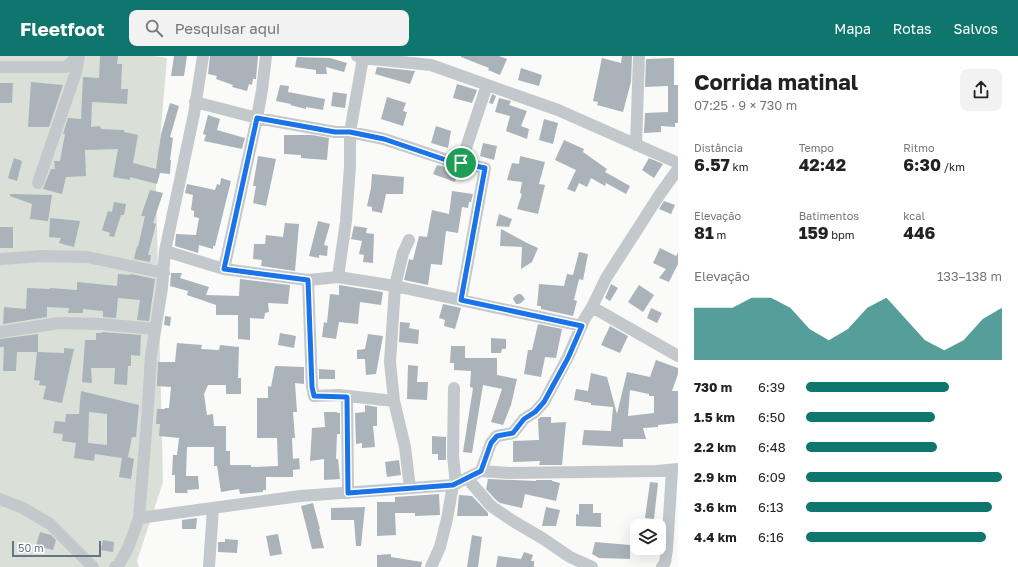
<!DOCTYPE html>
<html lang="pt">
<head>
<meta charset="utf-8">
<style>
  :root { --surface:#fff; --page:#f2f2f2; --text:#222; --muted:#767676; --accent:#0f766e }
  body { margin:0; font-family:"Golos Text",sans-serif; background:var(--page); color:var(--text); height:100vh; display:flex; flex-direction:column; font-size:15px; white-space:nowrap }
  * { box-sizing:border-box; margin:0 }
  p { font-size:13px; color:var(--muted) }
  .icon { flex:none; width:22px; height:22px; fill:none; stroke:currentColor; stroke-width:2; stroke-linecap:round; stroke-linejoin:round }
  .map { position:relative; flex:1; overflow:hidden }
  .panel { display:flex; flex-direction:column; background:var(--surface); width:340px }
  .panel>* { flex:none }
  .controls { position:absolute; left:630px; top:463px; display:grid; gap:8px }
  .controls a { display:grid; place-items:center; width:36px; height:36px; border-radius:8px; background:var(--surface); box-shadow:0 4px 16px #0002; font-size:20px }
  .scale { position:absolute; left:12px; bottom:10px; width:89px; box-sizing:border-box; padding-left:4px; border:2px solid #657683; border-top:0; font-size:11px; line-height:14px; white-space:nowrap; color:#657683; -webkit-text-stroke:3px #fff; paint-order:stroke }
  .pin { position:absolute; display:grid; place-items:center; width:34px; height:34px; color:#fff; margin:-17px; border:2px solid #fff; border-radius:50%; box-shadow:0 1px 4px #0007 }
  .round { display:grid; place-items:center; flex:none; width:42px; height:42px; border-radius:8px; background:var(--page) }
  .overview { display:flex; align-items:center; justify-content:space-between; height:68px; padding:0 16px }
  h1 { font-size:22px; font-weight:700; line-height:30px }
  .metrics { display:grid; grid-template-columns:repeat(3,1fr); gap:6px; height:68px; padding:4px 16px }
  .metrics div { display:grid; align-content:center }
  .metrics b { font-size:17px; font-weight:700 }
  .metrics small { font-size:11px; font-weight:400 }
  .metrics p { font-size:11px }
  .chart { height:112px; padding:8px 16px }
  .chart p { display:flex; justify-content:space-between }
  .chart svg { width:100%; height:72px; margin-top:4px; fill:var(--accent); opacity:.7 }
  ul { padding:0 16px; list-style:none; font-size:13px }
  li { display:grid; grid-template-columns:64px 48px 1fr; align-items:center; height:30px }
  li i { height:10px; border-radius:5px; background:var(--accent) }
  header { display:flex; align-items:center; gap:24px; box-sizing:border-box; height:56px; padding:0 20px; background:var(--accent); color:#fff }
  header strong { font-size:19px }
  nav { display:flex; gap:22px; margin-inline-start:auto; font-size:14px }
  .search { width:280px; height:36px; background:var(--page); display:flex; align-items:center; gap:10px; box-sizing:border-box; padding:0 14px; border-radius:8px; color:var(--muted); font-size:15px }
  main { display:flex; flex:1; min-height:0 }
  .map>svg:first-child { display:block }
  .green { fill:#dadfd7 }
  .building { fill:#aab3b9; fill-rule:evenodd }
  .lines { fill:none; stroke-linecap:round; stroke-linejoin:round }
  .minor { stroke:#c3c8cc; stroke-width:12 }
  .route-casing { stroke:#fff; stroke-width:8 }
  .route { stroke:#1a73e8; stroke-width:5 }
</style>
</head>
<body>
<header>
<strong>Fleetfoot</strong>
<div class="search"><svg class="icon" aria-label="search" viewBox="0 0 24 24"><circle cx="10" cy="10" r="6"/><path d="M15 15l6 6"/></svg>Pesquisar aqui</div>
<nav><a>Mapa</a><a>Rotas</a><a>Salvos</a></nav>
</header>
<main>
<div class="map">
<svg width="678" height="511" viewBox="0 0 678 511">
  <rect width="100%" height="100%" fill="#fafaf8"/>
  <path class="green" d="M0,0H153L167,2L156,130L163,426L137,505L139,511H0Z"/>
  <path class="building" d="M100,0H118L117,8H122L121,33H128L127,48L92,46L91,71L100,70L101,73L124,74V76L138,79L133,107L156,113L161,78L170,47L179,50L170,81L173,82L170,104H171L170,118L160,117L157,128L130,121V124L113,121L118,93L85,94L86,120L66,121L62,138L43,133L51,113H55L54,105H60L65,78H63L68,62L81,63L83,21L99,22Z
    M174,0H187L184,20H171Z
    M210,0H258L256,23H253L252,29L249,28L247,35L232,31L233,29L216,23L217,20L208,18Z
    M461,0H499L507,3L500,19L488,14L489,12L461,1Z
    M622,0H632L631,26L623,56L597,49L598,46L593,45L602,2L621,7Z
    M297,1L330,2L347,7L344,16L326,11L327,18H316V14L295,11Z
    M674,2V29H678V67H675V71L661,70V76L644,77L645,57L668,56V30L645,31L646,3Z
    M377,11L415,15L410,28L375,18Z
    M521,12L542,19L539,30L518,24Z
    M31,26L63,29L49,71H28Z
    M0,27H13L12,47H0Z
    M457,28L477,34L472,47L453,42Z
    M280,29L289,30L288,36L325,43L323,54L306,51V53L290,49L291,48L276,45Z
    M333,36L347,38L345,52L331,50Z
    M492,38L496,40L493,48L489,47Z
    M387,41L406,47L403,55L407,56L403,70L381,63Z
    M499,42L511,45L509,49L527,55L521,70L529,73L527,83L506,75L510,60L495,56Z
    M208,59L220,63L217,74L245,82L242,93L204,85L206,79L203,78Z
    M544,63L558,67L553,88L539,84Z
    M436,70L451,75L448,92L431,87Z
    M284,79H312L329,82L327,104L301,102V99L284,98Z
    M564,84L584,93L583,96L607,113L605,116L630,130L626,138L606,127L605,130L591,122L587,131L579,127L575,136L567,133L576,114L555,104Z
    M483,87L497,90L494,104L480,100Z
    M258,100L276,103L266,150L253,147L256,130H253Z
    M520,100L545,106L539,128L545,129L538,158L517,153L522,138L520,137L522,126L507,124L512,107L519,108Z
    M14,102L22,105L17,125L8,122Z
    M649,102L663,108L654,122L642,114Z
    M437,109L458,114L455,126L433,118Z
    M372,118L404,121L403,138H386L382,157L372,155V151L367,150L371,132Z
    M221,122L231,125L215,190H213V193L199,189L198,197L175,190L176,178L196,179L199,162L194,161V155L191,154L193,139L185,137L187,128L215,134L217,128L220,129Z
    M150,134L163,137L153,167L156,168L148,199H151L150,206L134,203L137,190L138,191L145,160H141Z
    M452,135L473,138L471,146H469L468,152L462,151L458,177L446,175L442,209L431,208L428,229L404,224L409,203L413,204L419,180L427,181L432,154L449,158Z
    M10,138L52,139L48,165L30,163L32,148L10,140Z
    M664,145L675,149L671,158L659,153Z
    M114,146L126,148L124,159H121L114,181L109,180L110,177L102,174L108,155L112,156Z
    M499,158L512,163L509,171L496,170Z
    M50,162L80,165L74,191L59,187L61,182L49,181Z
    M318,165L330,168L324,189L328,190L327,200L319,199V202L309,200Z
    M285,167L299,168L295,215L261,210L262,204L253,203L254,188H265L266,179L283,181Z
    M354,170L367,172L366,177L374,178L373,207L363,206L364,199L359,198L362,185L351,183Z
    M0,171H13V192H0Z
    M501,173L527,187L538,192L532,206L521,213L522,191L500,190Z
    M660,192L676,200L678,197V208L669,226L659,222L666,213L653,207Z
    M579,196L588,198L583,224L579,223L574,244L577,245L573,260L541,253V250H537L539,228L564,230L567,218L573,219Z
    M171,217H182L180,222L209,231L206,239L239,240L240,223L290,229L288,248L268,247L269,256L265,257L264,263L250,262V284L238,283V259H216V249L187,239L188,235L170,230Z
    M118,218L131,219V218L155,223L149,265L137,264L140,244L118,242L116,262L103,261V255L83,253V257H68L69,252L47,251V261L3,268L4,251L26,253L27,232L50,233V232L77,234V226L117,230Z
    M611,228L618,232L610,245L605,242Z
    M339,229L383,236L381,249L360,246L358,268L339,266L336,283L322,281L324,266L327,267L330,238L339,239Z
    M639,229L654,239L643,256L628,246Z
    M518,238H521L525,243L521,247L518,248H516L513,243L514,241Z
    M443,248L461,252L455,273L444,270L445,264L439,262Z
    M651,252L662,257L657,267L647,262Z
    M165,260L171,261L170,270L164,269Z
    M400,266L410,267L409,272L419,274L418,288L399,286Z
    M538,268L562,273L556,302L545,301L541,321L524,318L528,294H532Z
    M610,270L628,280L620,297L601,289Z
    M102,276L141,279L140,300L131,299V310H128L127,329L114,328L115,312H91L92,327L82,326L85,284H96V277H102Z
    M280,277L296,280L294,292L278,289Z
    M38,278V296H17L16,315H3L4,291H0V283Z
    M368,278L383,280L376,318L366,319L365,303H357V294L365,293Z
    M491,282L506,283V293H502L501,297H491Z
    M177,287L202,289L201,293L219,294L220,289L239,291L238,322H241V338H226V329H208L204,338L207,359L213,358L214,370H226V395H230V409H251V411L278,410L277,382H257V342H268V330L271,331L275,310L304,311V328L295,327L297,356H293L295,382H292L293,403L299,402L300,413L293,414V421H266V434H263V436L240,438L239,433L221,436L217,410H214V391H187L186,420H198L199,433L187,434L188,437H175V419H172L173,399H177L179,382L159,380L160,368H156L157,353H165V352H169L171,331L157,330L158,306H175Z
    M451,290H465V302H497V319L517,323L511,349L503,369L491,366L502,333L483,329L472,397L463,396L473,332L470,331L471,315L454,314V307H450Z
    M64,292L74,293L62,347L43,343L46,330L39,329L40,325L34,324L37,296L64,297Z
    M656,304L678,312V318L672,335H678V367L658,369V371L643,372L646,383H623V391L582,389L584,374L611,375L613,351L591,349V347L574,344L576,333L588,335L591,317L607,321L617,358L627,316L650,321ZM630,334L649,338V340H654V357L628,360Z
    M408,309L418,310L417,326H428L427,344L407,343Z
    M319,313L335,314V323H319Z
    M81,335L139,349L136,381H132L128,401L134,403L131,423L119,421L122,402L95,398L94,405L74,402L76,387L62,385L63,378L53,377L55,365L65,366L66,358H79ZM89,356L107,358V389L88,387Z
    M365,349L377,351V370H373L375,391L362,392V387L356,388L355,357L365,356Z
    M324,356H337V357H340V378H337L336,403H338L340,423L324,424V403L310,405L312,372L325,371Z
    M541,361H551V367L566,366L562,409H539L540,405L513,406V385L539,384L538,363Z
    M432,380L446,381V404H438V398H432Z
    M399,404L401,419L387,421L385,406Z
    M488,423L536,425V424H552V425L560,427L556,445L525,438L522,452L500,447L496,444L486,433Z
    M650,426L658,427L654,463L645,462Z
    M439,438L440,459L415,460V457H395L396,479L377,480V446H395V441Z
    M459,439L472,440L488,457V460H457Z
    M313,447L320,473H319L324,492L312,493L301,450Z
    M579,448H593V457H601V471L576,470V458L579,459Z
    M365,451L361,490H356L354,464H331V452Z
    M546,451L560,454L556,470H542Z
    M197,462L196,473H182V464Z
    M40,476L51,479L56,484L53,494L36,490Z
    M278,478L282,498L270,500L266,480Z
    M472,479L482,481L478,511H467Z
    M225,483L238,484L237,497L218,496V486H225Z
    M103,484L114,486L113,496L101,494Z
    M595,486L630,489V503L599,502L592,498Z
    M524,496L533,499L531,505H534V511H496L498,500L521,503Z
    M391,498V501L422,506L421,511H377V499Z"/>
  <g class="lines">
    <path class="minor" d="M357,0L372,3L431,9L558,54L678,107
      M0,11H65L70,8L76,0
      M195,46L257,62L335,76H350L384,83L447,104L485,112L461,244
      M636,89L639,0
      M461,107L487,29
      M38,127L76,16L79,0
      M409,184L403,197L395,230L390,306L394,345L405,391L410,432
      M165,195L224,213L308,224L338,221L395,230L582,270
      M0,203L43,200L87,201L164,217
      M224,213L257,62L262,34L266,0
      M338,221L346,165L350,110V76L363,2
      M308,224L312,331L314,340L339,339L394,345
      M592,251L678,300
      M0,276L59,267L101,268L155,273
      M454,332L453,400L456,428
      M347,341L348,437
      M481,415L491,387L497,380L513,377L524,363L535,356L544,346L568,301L584,264L592,251L606,222L660,138L678,113
      M467,422L491,450L513,465L542,482L570,501L592,511
      M0,443L23,452L50,468L93,511
      M139,462L300,440L453,429L481,415L509,417L657,415L678,413
      M115,511L119,508L128,492L139,462L147,364L151,300L162,232L165,195L194,58L203,0
      M209,511L213,452
      M431,511L440,491L447,463L453,429
      M662,511L665,506L667,494L672,414"/>
  </g>
  <g class="lines">
    <defs>
      <path id="route" d="M257,62L335,76H350L384,83L446,104L485,112L461,244L582,270L568,302L544,346L535,356L524,363L513,377L497,380L491,387L481,415L453,429L348,437L347,341L314,340L312,331L308,224L224,213Z"/>
    </defs>
    <use href="#route" class="route-casing"/>
    <use href="#route" class="route"/>
  </g>
</svg>
<div class="controls">
<a><svg class="icon" aria-label="layers" viewBox="0 0 24 24"><path d="M12 4l9 5-9 5-9-5zM3 14l9 5 9-5"/></svg></a>
</div>
<div class="scale">50 m</div>
<div class="pin" style="left:461px;top:107px;background:#1e9e55"><svg class="icon" aria-label="arrive" viewBox="0 0 24 24"><path d="M6 21V4h12l-3 4 3 4H6"/></svg></div>
</div>
<section class="panel">
<div class="overview"><div><h1>Corrida matinal</h1><p>07:25 · 9 × 730 m</p></div><a class="round"><svg class="icon" aria-label="share" viewBox="0 0 24 24"><path d="M12 15V3M7 8l5-5 5 5M5 13v7h14v-7"/></svg></a></div>
<div class="metrics">
<div><p>Distância</p><b>6.57<small> km</small></b></div>
<div><p>Tempo</p><b>42:42</b></div>
<div><p>Ritmo</p><b>6:30<small> /km</small></b></div>
</div>
<div class="metrics">
<div><p>Elevação</p><b>81<small> m</small></b></div>
<div><p>Batimentos</p><b>159<small> bpm</small></b></div>
<div><p>kcal</p><b>446</b></div>
</div>
<div class="chart"><p><span>Elevação</span>133–138 m</p>
<svg viewBox="0 0 160 44" preserveAspectRatio="none"><path d="M0 44V12L10 12L20 12L30 6L40 6L50 12L60 25L70 32L80 25L90 12L100 6L110 19L120 32L130 38L140 32L150 19L160 12V44z"/></svg>
</div>
<ul>
<li><b>730 m</b>6:39<i style="width:73%"></i></li>
<li><b>1.5 km</b>6:50<i style="width:66%"></i></li>
<li><b>2.2 km</b>6:48<i style="width:67%"></i></li>
<li><b>2.9 km</b>6:09<i style="width:100%"></i></li>
<li><b>3.6 km</b>6:13<i style="width:95%"></i></li>
<li><b>4.4 km</b>6:16<i style="width:92%"></i></li>
</ul>
</section>
</main>
</body>
</html>
